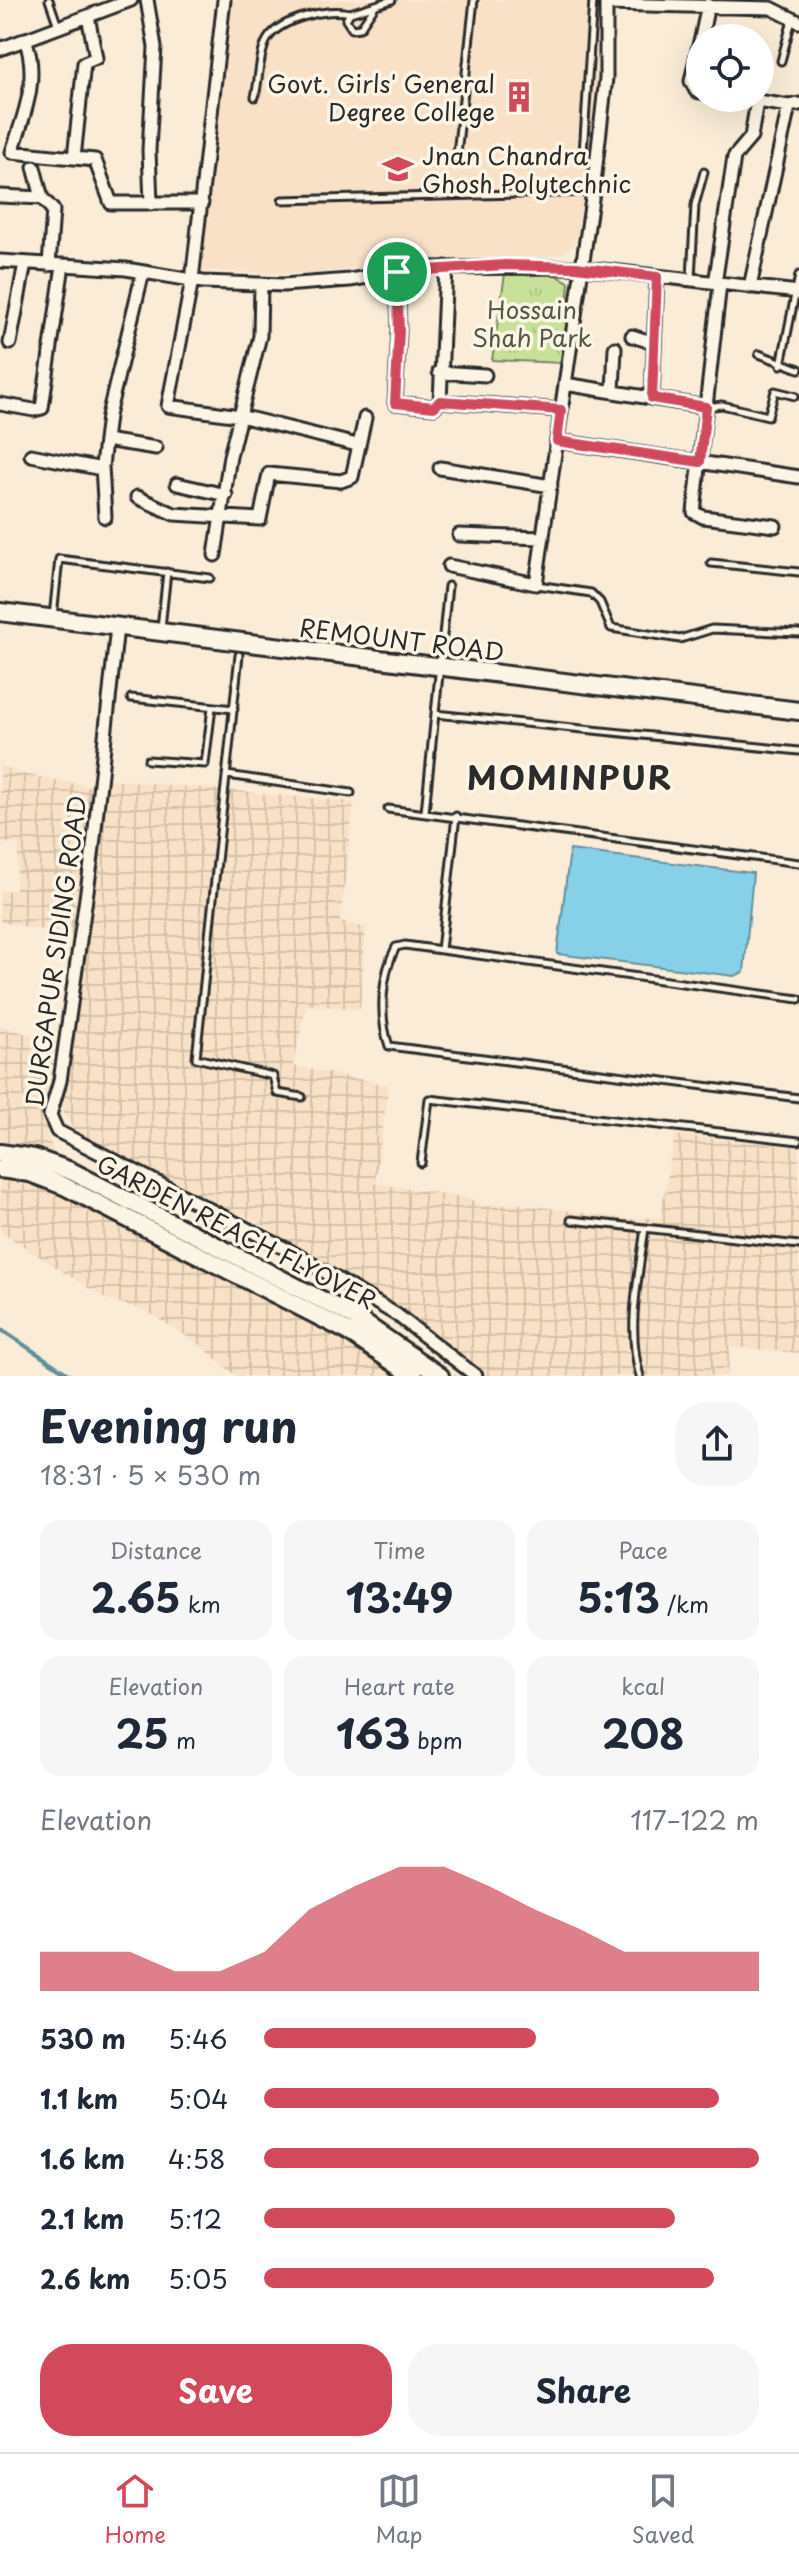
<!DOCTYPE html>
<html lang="en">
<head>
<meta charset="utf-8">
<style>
  :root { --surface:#fff; --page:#f6f6f7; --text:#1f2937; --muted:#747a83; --line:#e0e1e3; --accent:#d1495b }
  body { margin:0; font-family:"Playpen Sans",sans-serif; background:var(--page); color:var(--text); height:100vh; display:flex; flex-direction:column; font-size:30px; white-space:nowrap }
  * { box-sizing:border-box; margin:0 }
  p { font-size:26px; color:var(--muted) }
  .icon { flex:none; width:44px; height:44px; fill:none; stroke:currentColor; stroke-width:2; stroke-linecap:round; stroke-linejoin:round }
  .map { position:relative; height:1376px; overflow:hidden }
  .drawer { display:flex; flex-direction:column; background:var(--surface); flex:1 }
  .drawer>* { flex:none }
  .tools { position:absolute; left:686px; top:24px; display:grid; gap:16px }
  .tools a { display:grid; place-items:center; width:88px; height:88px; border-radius:50%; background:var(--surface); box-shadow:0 8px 32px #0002; font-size:40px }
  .pin { position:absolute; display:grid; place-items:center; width:68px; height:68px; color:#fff; margin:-34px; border:4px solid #fff; border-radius:50%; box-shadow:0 2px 8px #0007 }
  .round { display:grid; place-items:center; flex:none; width:84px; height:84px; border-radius:32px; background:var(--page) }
  .overview { display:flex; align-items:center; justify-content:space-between; height:136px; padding:0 40px }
  h1 { font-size:44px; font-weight:700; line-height:60px }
  .metrics { display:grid; grid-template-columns:repeat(3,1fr); gap:12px; height:136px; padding:8px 40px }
  .metrics div { display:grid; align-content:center; border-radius:20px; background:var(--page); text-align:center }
  .metrics b { font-size:40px; font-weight:700 }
  .metrics small { font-size:22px; font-weight:400 }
  .metrics p { font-size:22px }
  .chart { height:224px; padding:16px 40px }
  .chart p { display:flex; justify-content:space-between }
  .chart svg { width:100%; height:144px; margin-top:8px; fill:var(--accent); opacity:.7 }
  .button { display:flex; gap:16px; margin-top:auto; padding:16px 40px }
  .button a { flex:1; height:92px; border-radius:32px; background:var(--accent); color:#fff; font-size:32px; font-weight:700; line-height:92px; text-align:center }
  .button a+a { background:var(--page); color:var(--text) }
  ul { padding:0 40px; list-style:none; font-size:26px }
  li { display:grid; grid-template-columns:128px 96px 1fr; align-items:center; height:60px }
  li i { height:20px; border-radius:10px; background:var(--accent) }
  .tab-bar { display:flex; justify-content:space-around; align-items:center; height:112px; border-top:2px solid var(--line); background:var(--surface); font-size:22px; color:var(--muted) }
  .tab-bar a { display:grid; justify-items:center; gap:4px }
  .tab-bar .selected { color:var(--accent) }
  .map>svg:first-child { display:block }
  .built { fill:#f8e1c7 }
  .industrial { fill:url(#industrial-grid) }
  .park { fill:url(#park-tufts); stroke:#798662; stroke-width:2 }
  .water { fill:#87d1e8; stroke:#628f9c; stroke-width:2 }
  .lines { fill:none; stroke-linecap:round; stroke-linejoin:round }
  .stream { stroke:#628f9c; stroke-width:4 }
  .lane-casing { stroke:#2b2b2b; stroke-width:11 }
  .street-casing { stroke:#2b2b2b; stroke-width:17 }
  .secondary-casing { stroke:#2b2b2b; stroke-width:22 }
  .lane { stroke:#fcf5e5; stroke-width:5 }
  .street { stroke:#fcf5e5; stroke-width:11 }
  .secondary { stroke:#fcf5e5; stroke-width:16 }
  .route-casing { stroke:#fff; stroke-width:16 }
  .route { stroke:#d1495b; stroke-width:10 }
  .labels { text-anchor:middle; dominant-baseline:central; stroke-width:7; stroke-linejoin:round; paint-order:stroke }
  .poi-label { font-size:24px; fill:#2b2b2b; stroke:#fcf5e5; text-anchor:end }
  .park-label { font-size:24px; fill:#525946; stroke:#fcf5e5 }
  .street-label { font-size:24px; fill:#2b2b2b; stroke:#fcf5e5 }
  .district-label { font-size:32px; font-weight:bold; letter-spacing:2px; fill:#2b2b2b; stroke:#fcf5e5 }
</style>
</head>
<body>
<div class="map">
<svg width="799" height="1376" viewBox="0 0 799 1376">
  <defs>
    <pattern id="industrial-grid" width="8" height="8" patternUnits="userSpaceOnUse" patternTransform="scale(2)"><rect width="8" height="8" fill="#f8e1c7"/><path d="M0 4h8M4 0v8" fill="none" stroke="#d5c1ab"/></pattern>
    <pattern id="park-tufts" width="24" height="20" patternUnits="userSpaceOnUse" patternTransform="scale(2)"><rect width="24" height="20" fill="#c7e298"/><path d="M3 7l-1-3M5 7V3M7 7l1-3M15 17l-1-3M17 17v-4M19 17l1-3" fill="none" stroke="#abc283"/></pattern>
  </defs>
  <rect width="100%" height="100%" fill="#faecd7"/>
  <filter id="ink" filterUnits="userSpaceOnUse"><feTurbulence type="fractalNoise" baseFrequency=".0125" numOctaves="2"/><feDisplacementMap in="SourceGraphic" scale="16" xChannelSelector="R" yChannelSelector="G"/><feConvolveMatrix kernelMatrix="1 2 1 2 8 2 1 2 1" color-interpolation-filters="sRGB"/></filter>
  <g filter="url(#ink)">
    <path class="built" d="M230,0H596L597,85L577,240L565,253L545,257L386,263L317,274L200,271Z"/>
    <path class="industrial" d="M0,765L23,774L95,787L75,936L0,922V891L15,890L19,845L0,842Z
      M106,779L354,802L340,921L366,928L360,1009L306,1005L293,1066L389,1085L375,1183L469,1198L481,1206L520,1204L627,1219L660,1217L675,1135L799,1147V1353L731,1347L727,1376H477L267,1227L99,1147L72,1127L61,1106L76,1030Z
      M0,1026L61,1044L45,1115L47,1135L58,1163L276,1269L413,1345L457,1376H236L199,1344L146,1311L104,1298L0,1231Z"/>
    <path class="park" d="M505,274H554L569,282L563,363L492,360Z"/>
    <path class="water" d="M570,850L753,873L744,972L734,976L557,954Z"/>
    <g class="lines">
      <path class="stream" d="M0,1329L71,1376"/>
      <defs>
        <path id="lane" d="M49,0L58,26
          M375,6L360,28L352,29L346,20L350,13L392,0
          M781,61L792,20
          M255,97C259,81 259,54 267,40C279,19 328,7 350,13
          M583,154L593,0
          M456,163L474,0
          M282,200L592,192
          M691,278L695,205L704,172
          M759,354L799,369
          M781,365L799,275
          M706,407L722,405L768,416L775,391L795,396
          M711,563L799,572
          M537,585L591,593L600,602L611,628L680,639L712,629L799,633
          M53,617L59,559L210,578
          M161,628L167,572
          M239,655L196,1058L273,1076L277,1093L302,1097
          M131,698L234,709
          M435,714L799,751
          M148,760L205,764L212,707
          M227,775L351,793
          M388,809L799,863
          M425,812L448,586
          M441,950L456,816
          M799,999L405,945L396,947C381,975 379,1017 389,1046L799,1098
          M421,1163L429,1099L799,1141
          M571,1220L799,1245
          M640,1376C626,1329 639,1275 645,1228"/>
        <path id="street" d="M147,0L155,47L149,150L151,204
          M224,0L192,280L168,406L240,416L357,445
          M606,4L771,8L799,22
          M701,38L708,5
          M25,39C40,78 24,115 12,152L95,160L111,203H202
          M700,41L691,81L696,91L700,92
          M0,49L131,0
          M738,98L789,106L799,104
          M74,158L84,63L96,58L88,16
          M34,167L42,198
          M0,196L42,198L53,210L49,265
          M0,261L126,269L203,282L283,285L350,280L421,268L576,267L799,292
          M397,272L399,331L395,403L434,407L440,401L561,410
          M715,284L734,157L751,137L757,101
          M750,287L789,106
          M632,336L654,343
          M10,343L25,263
          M439,372L485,375
          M565,384L706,407L694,512L703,517L775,526
          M613,391L615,348
          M652,398L657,277
          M440,401L446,267
          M0,404L34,410L42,408L63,265
          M706,407L720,284
          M105,440L156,448
          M557,441L799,477
          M31,455L102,469
          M440,468L551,486
          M177,484L226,495
          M137,497L174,514L260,519L269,474L341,481L352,477L365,418
          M105,517L102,466L108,416L143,272
          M459,535L543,538
          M215,555L230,456L260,336L261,284
          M449,566L536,584L593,192L606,78V0
          M117,627L92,856L60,1081L50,1115L57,1131L290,1251L397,1315L476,1376"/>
        <path id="secondary" d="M0,612L799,711
          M0,1153L34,1158L71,1171L355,1317L440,1376
          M0,1169L30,1173L64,1186L347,1331L414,1376"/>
      </defs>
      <use href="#lane" class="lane-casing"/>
      <use href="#street" class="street-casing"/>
      <use href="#secondary" class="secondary-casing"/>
      <use href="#lane" class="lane"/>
      <use href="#street" class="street"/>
      <use href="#secondary" class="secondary"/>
    </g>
  </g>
  <g class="lines" filter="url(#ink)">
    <defs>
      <path id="route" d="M505,265L576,267L657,277L652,398L706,407L700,462L557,441L561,410L440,401L434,407L395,403L399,331L397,272Z"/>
    </defs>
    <use href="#route" class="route-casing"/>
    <use href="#route" class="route"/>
  </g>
  <defs>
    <symbol id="building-bare" viewBox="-9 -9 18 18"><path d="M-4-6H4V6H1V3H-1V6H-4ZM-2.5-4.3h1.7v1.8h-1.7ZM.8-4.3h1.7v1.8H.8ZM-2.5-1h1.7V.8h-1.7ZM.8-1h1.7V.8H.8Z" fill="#d1495b" stroke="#fcf5e5" stroke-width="2.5" paint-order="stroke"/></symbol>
    <symbol id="university-bare" viewBox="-9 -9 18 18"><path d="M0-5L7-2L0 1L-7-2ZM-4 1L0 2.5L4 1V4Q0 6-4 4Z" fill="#d1495b" stroke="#fcf5e5" stroke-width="2.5" paint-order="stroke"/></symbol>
  </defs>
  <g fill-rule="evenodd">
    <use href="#building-bare" x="497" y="75" width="44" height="44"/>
    <use href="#university-bare" x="376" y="147" width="44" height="44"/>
  </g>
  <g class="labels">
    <g class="poi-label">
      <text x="495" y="83">Govt. Girls' General<tspan x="495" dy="28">Degree College</tspan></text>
      <text x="422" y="155" text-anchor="start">Jnan Chandra<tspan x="422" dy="28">Ghosh Polytechnic</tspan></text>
    </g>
    <g class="park-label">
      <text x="532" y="309">Hossain<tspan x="532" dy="28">Shah Park</tspan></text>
    </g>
    <g class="street-label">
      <text transform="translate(402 639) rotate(7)">REMOUNT ROAD</text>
      <text transform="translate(55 951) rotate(-82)">DURGAPUR SIDING ROAD</text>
      <text transform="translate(237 1231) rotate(27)">GARDEN REACH FLYOVER</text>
    </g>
    <g class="district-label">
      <text x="570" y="777">MOMINPUR</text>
    </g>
  </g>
</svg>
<div class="tools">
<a><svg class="icon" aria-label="locate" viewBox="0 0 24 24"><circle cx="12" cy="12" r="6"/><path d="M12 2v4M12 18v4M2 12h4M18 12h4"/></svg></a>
</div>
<div class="pin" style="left:397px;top:272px;background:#1e9e55"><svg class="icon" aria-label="arrive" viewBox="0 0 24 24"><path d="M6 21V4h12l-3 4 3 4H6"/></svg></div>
</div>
<section class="drawer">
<div class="overview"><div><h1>Evening run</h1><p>18:31 · 5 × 530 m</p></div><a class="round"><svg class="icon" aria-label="share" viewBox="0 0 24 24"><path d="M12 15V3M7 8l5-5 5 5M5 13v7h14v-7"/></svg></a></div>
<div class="metrics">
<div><p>Distance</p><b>2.65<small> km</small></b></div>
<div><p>Time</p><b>13:49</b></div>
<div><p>Pace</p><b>5:13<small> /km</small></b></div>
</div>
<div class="metrics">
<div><p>Elevation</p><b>25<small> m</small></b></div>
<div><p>Heart rate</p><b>163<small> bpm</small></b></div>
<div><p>kcal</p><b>208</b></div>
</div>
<div class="chart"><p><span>Elevation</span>117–122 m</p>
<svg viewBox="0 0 160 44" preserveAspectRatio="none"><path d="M0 44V32L10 32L20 32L30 38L40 38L50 32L60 19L70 12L80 6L90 6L100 12L110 19L120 25L130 32L140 32L150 32L160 32V44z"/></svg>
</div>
<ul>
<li><b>530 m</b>5:46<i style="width:55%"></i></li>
<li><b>1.1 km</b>5:04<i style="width:92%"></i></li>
<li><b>1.6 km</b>4:58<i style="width:100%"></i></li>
<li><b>2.1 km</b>5:12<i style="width:83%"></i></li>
<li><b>2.6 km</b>5:05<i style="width:91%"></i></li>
</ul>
<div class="button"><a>Save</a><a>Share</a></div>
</section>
<nav class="tab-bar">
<a class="selected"><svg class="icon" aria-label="home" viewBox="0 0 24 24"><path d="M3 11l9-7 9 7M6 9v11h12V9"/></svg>Home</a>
<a><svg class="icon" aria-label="map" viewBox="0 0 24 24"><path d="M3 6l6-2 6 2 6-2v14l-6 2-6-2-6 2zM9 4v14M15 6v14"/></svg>Map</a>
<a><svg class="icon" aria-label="saved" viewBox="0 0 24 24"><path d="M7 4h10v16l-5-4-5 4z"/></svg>Saved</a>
</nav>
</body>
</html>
